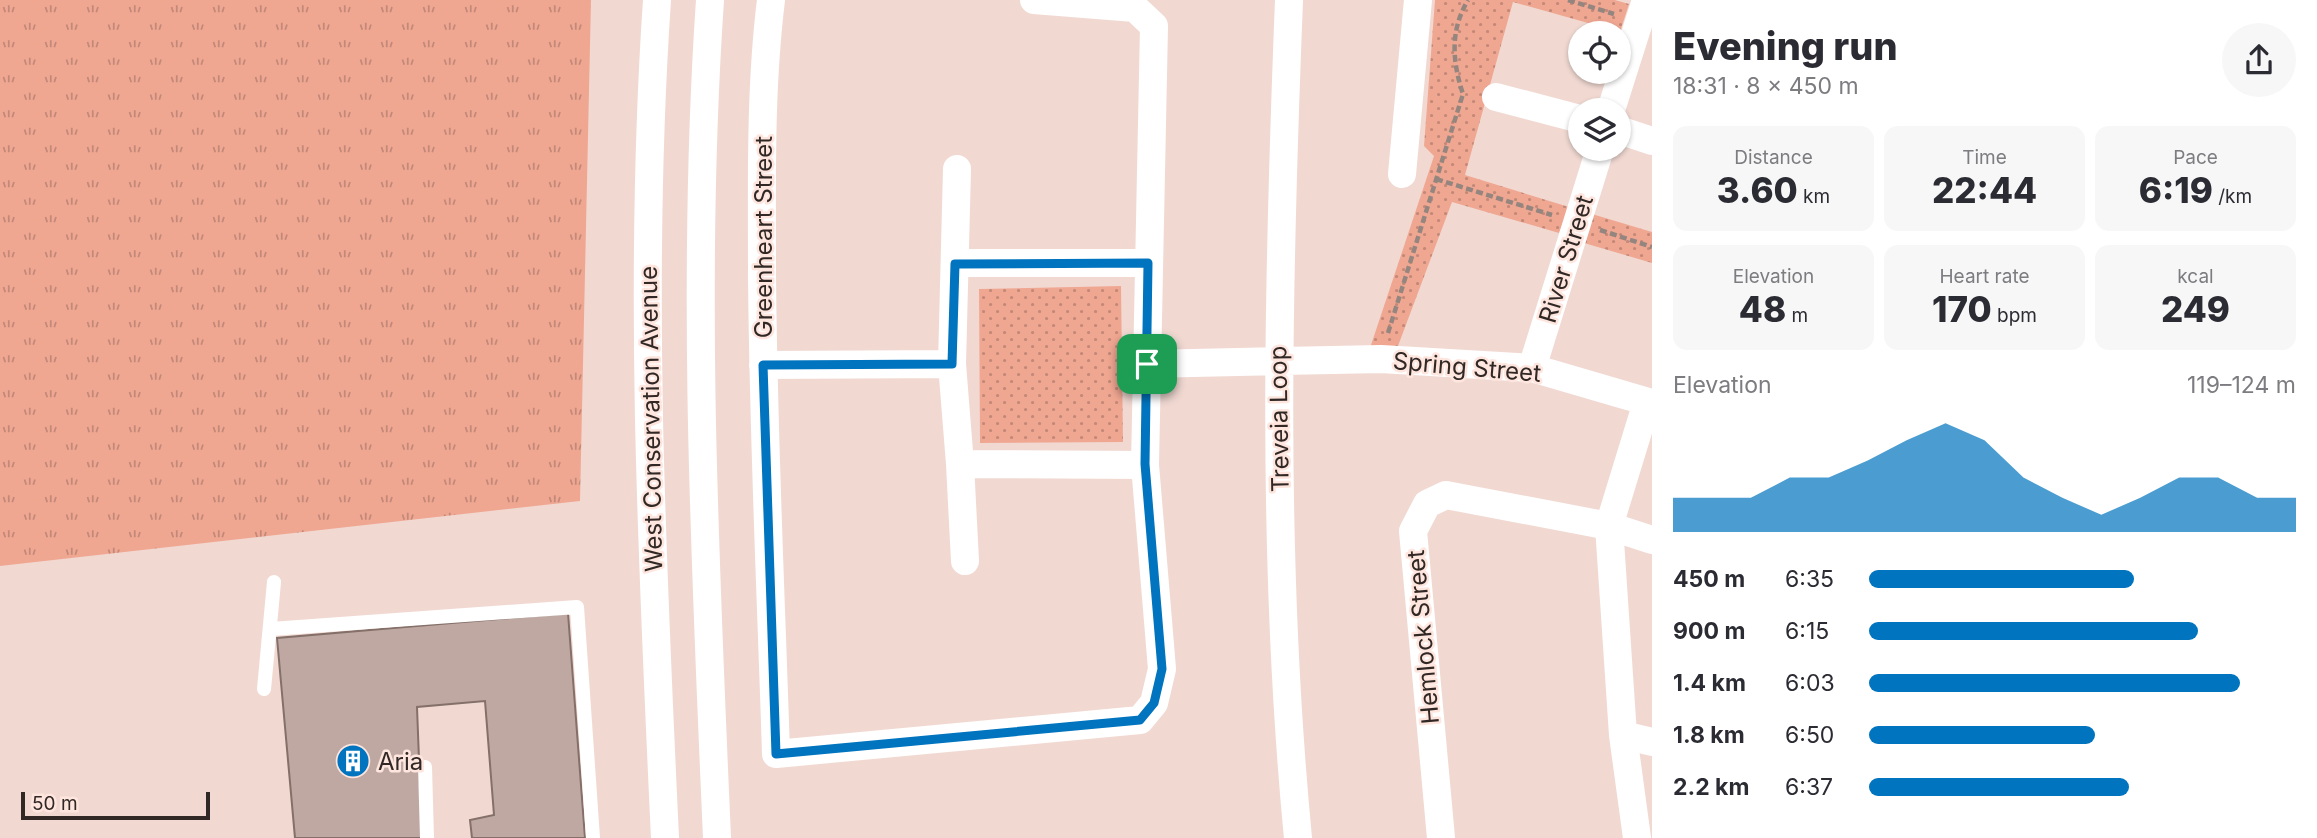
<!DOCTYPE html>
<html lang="en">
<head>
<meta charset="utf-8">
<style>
  :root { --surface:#fff; --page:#f7f7f7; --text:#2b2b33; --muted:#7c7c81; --accent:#0074be }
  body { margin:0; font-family:Inter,sans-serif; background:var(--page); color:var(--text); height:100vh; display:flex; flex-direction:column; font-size:26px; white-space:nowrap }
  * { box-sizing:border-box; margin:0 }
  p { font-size:23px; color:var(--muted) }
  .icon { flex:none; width:38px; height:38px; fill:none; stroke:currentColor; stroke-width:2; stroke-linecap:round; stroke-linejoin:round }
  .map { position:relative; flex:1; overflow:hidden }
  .drawer { display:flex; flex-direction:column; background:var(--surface); width:665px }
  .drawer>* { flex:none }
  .controls { position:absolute; left:1568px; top:21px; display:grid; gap:14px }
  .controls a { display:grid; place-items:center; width:63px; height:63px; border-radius:50%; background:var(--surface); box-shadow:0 2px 5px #0004; font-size:35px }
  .scale { position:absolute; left:21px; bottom:18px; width:189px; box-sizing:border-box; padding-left:7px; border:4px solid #312825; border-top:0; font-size:19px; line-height:24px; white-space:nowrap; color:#312825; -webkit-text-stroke:5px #fee6df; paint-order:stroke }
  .pin { position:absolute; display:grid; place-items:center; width:60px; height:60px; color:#fff; margin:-30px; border-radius:14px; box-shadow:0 4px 10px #0006 }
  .round { display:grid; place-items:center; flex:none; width:74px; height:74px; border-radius:37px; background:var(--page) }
  .summary { display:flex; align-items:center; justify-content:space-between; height:119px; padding:0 21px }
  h1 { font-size:38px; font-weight:800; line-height:52px }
  .metrics { display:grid; grid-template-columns:repeat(3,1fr); gap:10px; height:119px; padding:7px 21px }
  .metrics div { display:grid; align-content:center; border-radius:14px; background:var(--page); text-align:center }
  .metrics b { font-size:35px; font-weight:800 }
  .metrics small { font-size:19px; font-weight:400 }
  .metrics p { font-size:19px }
  .chart { height:196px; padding:14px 21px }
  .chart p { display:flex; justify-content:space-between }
  .chart svg { width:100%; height:126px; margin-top:7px; fill:var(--accent); opacity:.7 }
  ul { padding:0 21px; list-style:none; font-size:23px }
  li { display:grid; grid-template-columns:112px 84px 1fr; align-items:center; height:52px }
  li i { height:18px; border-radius:9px; background:var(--accent) }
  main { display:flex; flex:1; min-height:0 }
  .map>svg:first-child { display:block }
  .grass { fill:url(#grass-tufts) }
  .park { fill:url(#park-dots) }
  .building { fill:#bea8a1; stroke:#846f69; stroke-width:2 }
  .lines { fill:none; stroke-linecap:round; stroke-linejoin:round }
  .path { stroke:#95857f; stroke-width:4.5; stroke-dasharray:7 3.5; stroke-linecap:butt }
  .service { stroke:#fff; stroke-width:14 }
  .minor { stroke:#fff; stroke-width:28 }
  .route-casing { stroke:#fff; stroke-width:14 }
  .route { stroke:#0074be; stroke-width:9 }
  .labels { text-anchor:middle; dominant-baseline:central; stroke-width:5; stroke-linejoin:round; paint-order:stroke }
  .street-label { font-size:24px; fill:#312825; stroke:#fee6df }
  .poi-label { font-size:24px; fill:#312825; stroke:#fee6df; text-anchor:start }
</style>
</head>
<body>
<main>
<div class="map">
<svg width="1652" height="838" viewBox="0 0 1652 838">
  <defs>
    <pattern id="grass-tufts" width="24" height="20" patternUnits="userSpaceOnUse" patternTransform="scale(1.75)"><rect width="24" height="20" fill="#f0a792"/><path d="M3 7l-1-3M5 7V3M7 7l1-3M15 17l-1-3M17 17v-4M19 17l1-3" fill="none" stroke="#c38877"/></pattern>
    <pattern id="park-dots" width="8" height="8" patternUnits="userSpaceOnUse" patternTransform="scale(1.75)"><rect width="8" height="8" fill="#f0a792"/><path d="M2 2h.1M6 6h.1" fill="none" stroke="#c38877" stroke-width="1.8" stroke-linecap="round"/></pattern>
  </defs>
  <rect width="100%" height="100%" fill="#f1d9d2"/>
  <path class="grass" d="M0,0H591L580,501L0,566Z"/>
  <path class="park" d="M1435,0H1615L1629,4L1620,32L1513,2L1465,175L1569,207L1559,233L1452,202L1395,354L1369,351L1434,156L1424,146Z
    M1592,214L1652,232V263L1584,243Z
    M1121,286L1123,442L980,443L979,289Z"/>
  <path class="building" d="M568,613L585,838H472L470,820L494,815L485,701L417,707L422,838H295L277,638Z"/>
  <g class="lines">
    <path class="path" d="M1568,0L1614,14
      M1436,179L1552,215
      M1600,230L1652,247
      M1388,333L1463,94C1452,61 1450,30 1468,0"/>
    <path class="service" d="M271,629L577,607L593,838
      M264,689L274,582
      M425,767L427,838"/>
    <path class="minor" d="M657,0C638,279 652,559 665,838
      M710,0C691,279 705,559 717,838
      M771,0C760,89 762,181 762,271C763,432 771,593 776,754L1140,720L1154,703L1162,669L1145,465L1154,26L1135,8L1034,0
      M1289,0C1278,279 1271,559 1298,838
      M1496,97L1580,119
      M1611,110L1646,0
      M1619,130L1652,141
      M957,169L952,364L960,464L1145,465
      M1402,174L1418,0
      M955,263H1148
      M1147,364L1381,359L1532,368L1652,403
      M763,365L952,364
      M1532,368L1600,149
      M960,464L965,561
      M1623,735L1652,742
      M1441,838L1413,531L1427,504L1446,495L1609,526L1652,540
      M1637,838L1623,735L1609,526L1647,402"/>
  </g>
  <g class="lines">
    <defs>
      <path id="route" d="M1148,263L1145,464L1162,669L1154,703L1140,720L776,754L763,365L952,364L955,264Z"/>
    </defs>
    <use href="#route" class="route-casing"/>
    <use href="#route" class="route"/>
  </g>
  <defs>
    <symbol id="building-disc" viewBox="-11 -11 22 22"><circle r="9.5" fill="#0074be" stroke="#fee6df"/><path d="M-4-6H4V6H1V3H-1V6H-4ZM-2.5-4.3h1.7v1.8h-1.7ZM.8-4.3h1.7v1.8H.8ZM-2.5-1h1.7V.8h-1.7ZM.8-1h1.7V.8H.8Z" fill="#fff"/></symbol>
  </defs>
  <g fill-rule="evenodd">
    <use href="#building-disc" x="334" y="742" width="38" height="38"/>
  </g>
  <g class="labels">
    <g class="street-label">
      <text transform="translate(763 237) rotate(-90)">Greenheart Street</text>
      <text transform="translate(1566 259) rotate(-73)">River Street</text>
      <text transform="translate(1467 367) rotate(5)">Spring Street</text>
      <text transform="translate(651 419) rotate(-91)">West Conservation Avenue</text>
      <text transform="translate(1279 419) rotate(-91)">Treveia Loop</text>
      <text transform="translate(1423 637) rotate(-95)">Hemlock Street</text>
    </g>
    <g class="poi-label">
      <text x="378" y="761">Aria</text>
    </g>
  </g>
</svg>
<div class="controls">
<a><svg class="icon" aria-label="locate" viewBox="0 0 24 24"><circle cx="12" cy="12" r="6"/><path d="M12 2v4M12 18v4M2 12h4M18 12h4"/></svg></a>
<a><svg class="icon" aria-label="layers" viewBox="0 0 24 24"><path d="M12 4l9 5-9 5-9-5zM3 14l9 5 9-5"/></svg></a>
</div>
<div class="scale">50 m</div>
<div class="pin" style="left:1147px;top:364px;background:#1e9e55"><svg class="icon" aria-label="arrive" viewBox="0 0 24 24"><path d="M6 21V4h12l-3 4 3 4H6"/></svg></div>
</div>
<section class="drawer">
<div class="summary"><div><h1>Evening run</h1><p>18:31 · 8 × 450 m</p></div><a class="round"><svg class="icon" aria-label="share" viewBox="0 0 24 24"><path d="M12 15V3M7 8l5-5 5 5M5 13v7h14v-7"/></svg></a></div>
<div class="metrics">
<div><p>Distance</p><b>3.60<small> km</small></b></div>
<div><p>Time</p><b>22:44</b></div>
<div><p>Pace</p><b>6:19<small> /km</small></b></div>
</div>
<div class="metrics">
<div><p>Elevation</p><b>48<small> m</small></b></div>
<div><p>Heart rate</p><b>170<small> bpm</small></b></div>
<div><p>kcal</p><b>249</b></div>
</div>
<div class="chart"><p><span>Elevation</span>119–124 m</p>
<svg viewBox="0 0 160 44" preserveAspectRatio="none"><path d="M0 44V32L10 32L20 32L30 25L40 25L50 19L60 12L70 6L80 12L90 25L100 32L110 38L120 32L130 25L140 25L150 32L160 32V44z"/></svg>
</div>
<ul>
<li><b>450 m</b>6:35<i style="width:62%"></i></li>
<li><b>900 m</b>6:15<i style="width:77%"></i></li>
<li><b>1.4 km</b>6:03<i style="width:87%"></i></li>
<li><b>1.8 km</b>6:50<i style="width:53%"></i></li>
<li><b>2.2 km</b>6:37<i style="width:61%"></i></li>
</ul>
</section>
</main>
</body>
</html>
